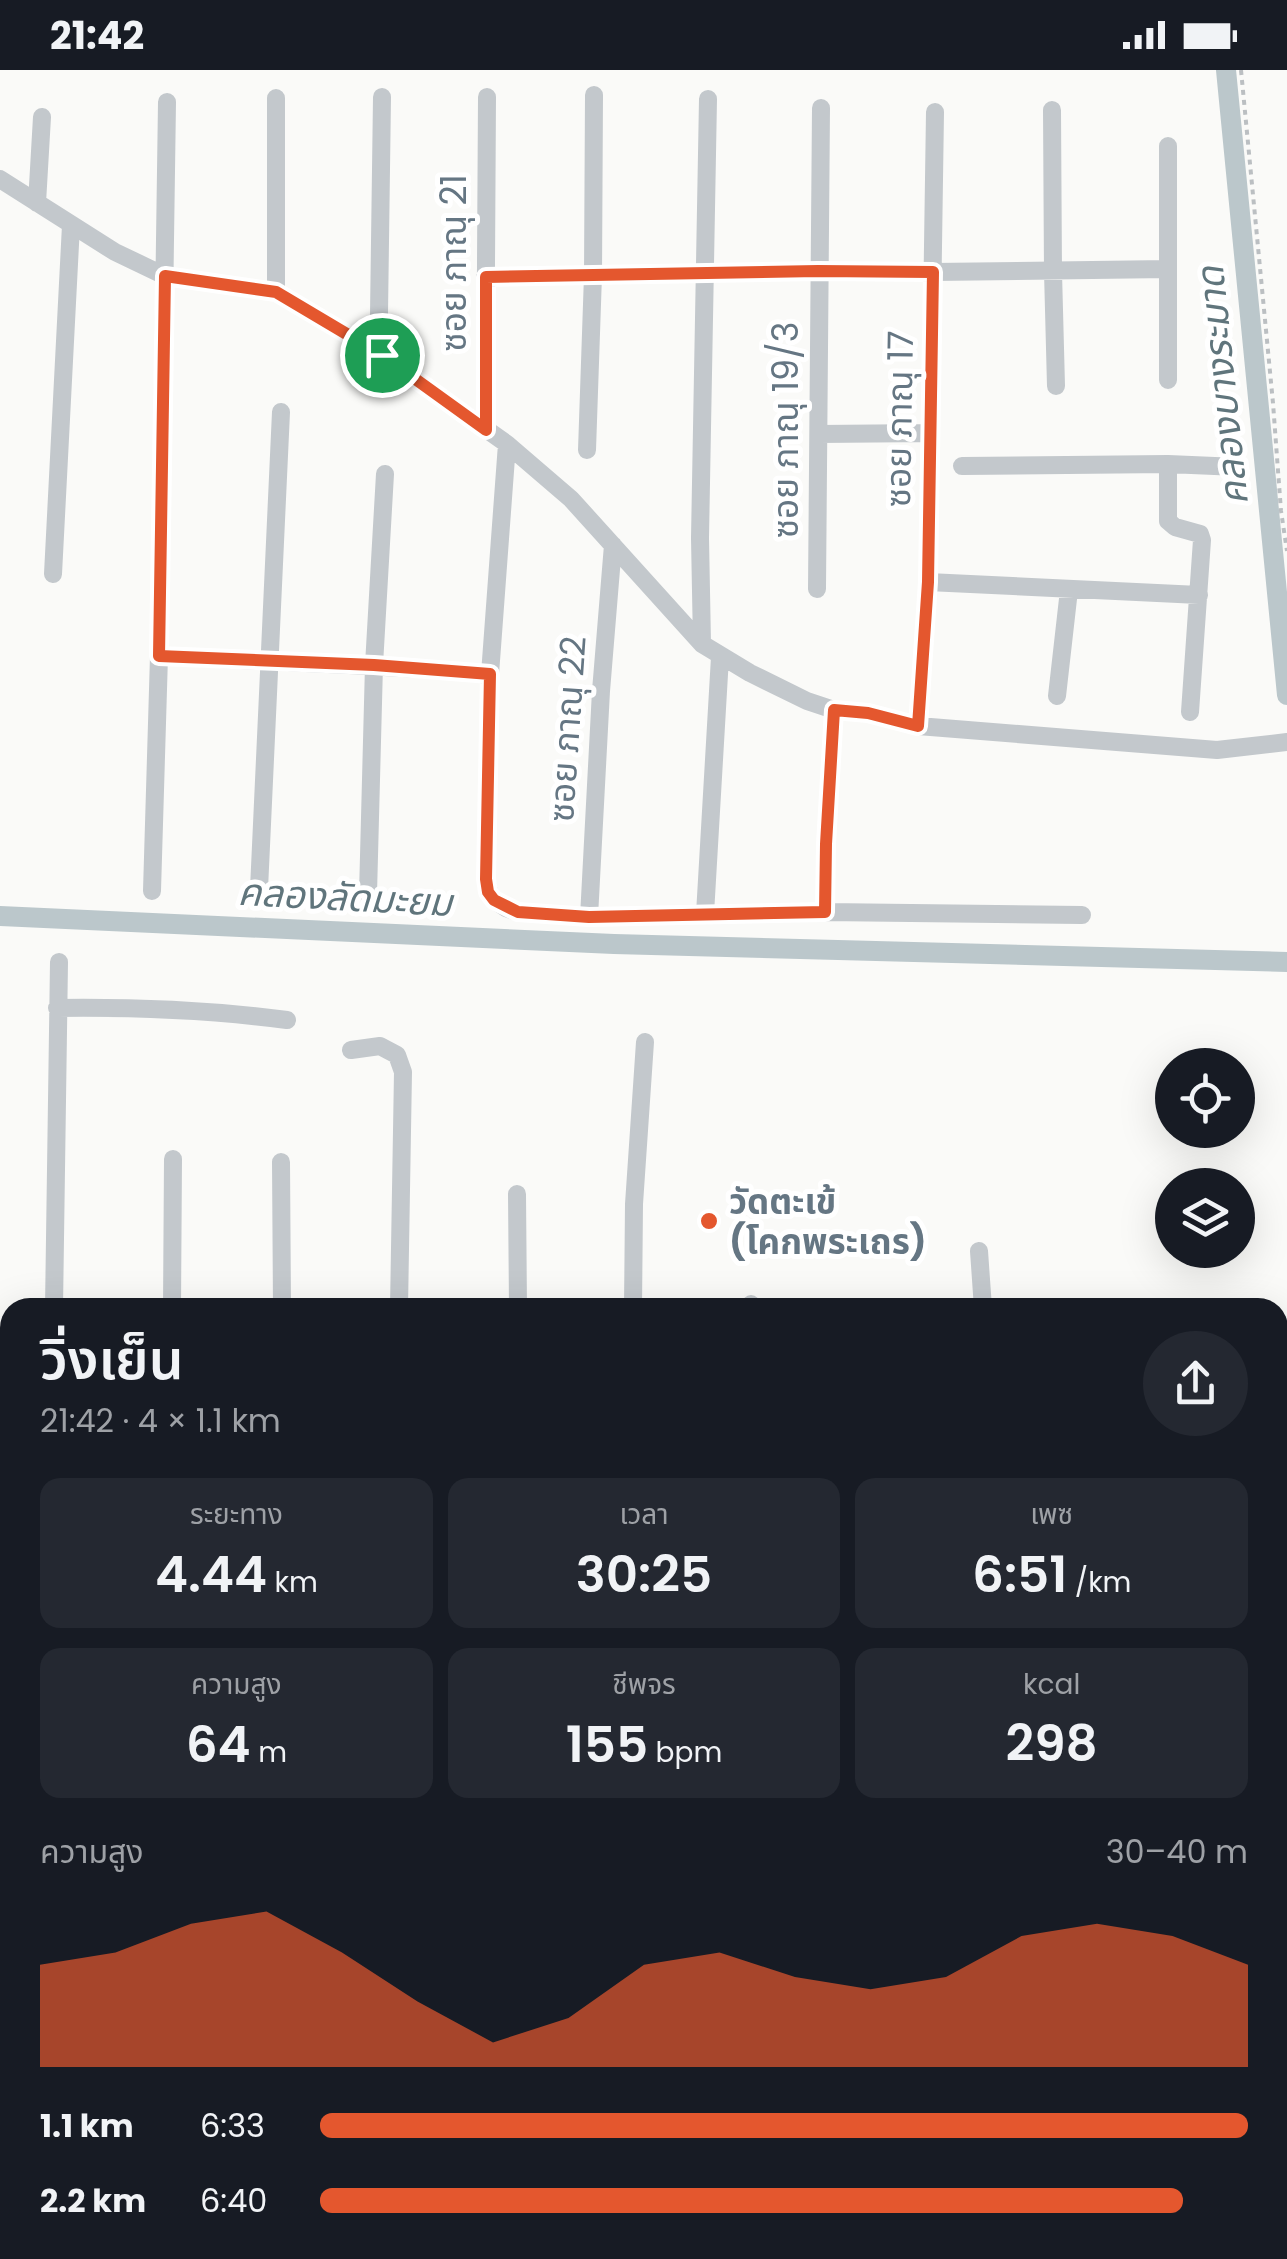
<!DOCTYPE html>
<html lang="th">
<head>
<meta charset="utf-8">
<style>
  :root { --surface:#171b24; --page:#242831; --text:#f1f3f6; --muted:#9ea1a6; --accent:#e4572e }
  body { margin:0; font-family:Poppins,"Noto Sans Thai",sans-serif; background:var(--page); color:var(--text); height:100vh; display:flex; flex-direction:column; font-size:38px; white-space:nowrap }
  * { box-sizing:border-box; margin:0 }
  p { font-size:32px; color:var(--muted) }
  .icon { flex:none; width:55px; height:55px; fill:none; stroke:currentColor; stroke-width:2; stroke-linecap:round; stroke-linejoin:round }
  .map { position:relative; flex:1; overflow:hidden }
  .panel { position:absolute; left:0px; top:1228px; width:1288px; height:962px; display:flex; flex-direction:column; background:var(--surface); border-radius:30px 30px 0 0; box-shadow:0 10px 40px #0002 }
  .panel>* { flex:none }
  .tools { position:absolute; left:1155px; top:978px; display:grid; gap:20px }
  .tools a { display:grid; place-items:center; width:100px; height:100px; border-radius:50%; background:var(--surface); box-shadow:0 10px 40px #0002; font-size:50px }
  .pin { position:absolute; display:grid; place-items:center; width:85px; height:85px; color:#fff; margin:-42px; border:5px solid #fff; border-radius:50%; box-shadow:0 2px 10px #0007 }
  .round { display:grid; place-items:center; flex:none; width:105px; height:105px; border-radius:52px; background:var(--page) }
  .headline { display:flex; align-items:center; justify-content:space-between; height:170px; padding:0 40px }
  h1 { font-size:55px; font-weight:600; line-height:75px }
  .stats { display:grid; grid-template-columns:repeat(3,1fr); gap:15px; height:170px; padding:10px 40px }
  .stats div { display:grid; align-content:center; border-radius:20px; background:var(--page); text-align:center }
  .stats b { font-size:50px; font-weight:600 }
  .stats small { font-size:28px; font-weight:400 }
  .stats p { font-size:28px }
  .chart { height:280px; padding:20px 40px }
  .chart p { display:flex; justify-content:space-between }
  .chart svg { width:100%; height:180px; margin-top:10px; fill:var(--accent); opacity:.7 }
  ul { padding:0 40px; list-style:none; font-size:32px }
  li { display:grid; grid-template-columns:160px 120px 1fr; align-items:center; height:75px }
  li i { height:25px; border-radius:12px; background:var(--accent) }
  .status { display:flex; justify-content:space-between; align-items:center; height:70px; padding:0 50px; background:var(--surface); direction:ltr }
  .status svg { height:28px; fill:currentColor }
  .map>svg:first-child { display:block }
  .water { fill:#bbc7cb }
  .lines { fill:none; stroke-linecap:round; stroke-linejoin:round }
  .canal { stroke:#bbc7cb; stroke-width:20 }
  .path { stroke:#bbbfc2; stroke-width:4; stroke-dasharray:5 5; stroke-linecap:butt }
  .minor { stroke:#c3c8cc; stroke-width:18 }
  .route-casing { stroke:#fff; stroke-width:20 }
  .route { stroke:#e4572e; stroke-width:12 }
  .poi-dot { fill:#e4572e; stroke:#fff; stroke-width:4 }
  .labels { text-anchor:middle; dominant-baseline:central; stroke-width:10; stroke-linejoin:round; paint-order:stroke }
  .street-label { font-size:35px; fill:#657683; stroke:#fff }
  .poi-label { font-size:35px; font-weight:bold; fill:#657683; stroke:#fff; text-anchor:start }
  .water-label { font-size:38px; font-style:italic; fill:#60757c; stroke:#fff }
</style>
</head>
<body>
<div class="status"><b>21:42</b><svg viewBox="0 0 49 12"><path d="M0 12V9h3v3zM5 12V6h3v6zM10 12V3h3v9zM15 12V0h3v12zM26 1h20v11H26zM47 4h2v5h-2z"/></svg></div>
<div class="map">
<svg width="1287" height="2189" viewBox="0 0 1287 2189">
  <rect width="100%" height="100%" fill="#fafaf8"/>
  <path class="water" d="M610,2180H772V2189H610Z
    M1143,2181L1147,2189H1014Z"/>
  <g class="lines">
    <path class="canal" d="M1226,0L1287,625
      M0,846L614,874L1287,892"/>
    <path class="path" d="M1241,0L1273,333L1281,441L1287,481"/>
    <path class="minor" d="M276,28V222
      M1052,40L1053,202L1056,316
      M0,109L115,182L165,206L276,222L381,285L507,374L571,429L702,574L750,603L807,631L834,640L868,643L918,656L1217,680L1287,672
      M37,133L42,47
      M485,207L818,201L933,202L1168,199
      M381,285L379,244L382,27
      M1168,310V76
      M485,360L487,27
      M819,364L931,363
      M507,374L490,604L486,809L489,822L494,830L506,838L517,842L589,847L825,842L1082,845
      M587,380L593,205L594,25
      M1168,394V451L1175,457L1200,464L1202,470L1190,642
      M962,396L1168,394L1238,397
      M53,504L71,155
      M928,512L1199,525
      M817,519L821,38
      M702,574L700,468L708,29
      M159,586C269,592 380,595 490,604
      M1057,626L1069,520
      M918,656L928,512L935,42
      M259,819L281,342
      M152,821L159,586L167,32
      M368,824L374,595L385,404
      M825,842L826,774L834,640
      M705,844L720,587
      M589,847L601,621L613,475
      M57,938C135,937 210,940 287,950
      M351,980L380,976L397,985L403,1002L399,1238
      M281,1092L282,1238
      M517,1124L518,1238
      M979,1181L983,1238
      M751,1234V1238
      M54,1238L59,892
      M172,1238L173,1089
      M633,1238L634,1134L645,972
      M1278,1370H1287
      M0,1516H10
      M1278,1531H1287
      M70,2180L71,2189
      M185,2180V2189
      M307,2189V2180"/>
  </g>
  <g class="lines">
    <defs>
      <path id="route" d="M818,201L933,202L928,512L918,656L868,643L834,640L826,774L825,842L589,847L518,842L494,830L488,822L486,809L490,604L374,595L159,586L165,206L276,222L382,285L486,360V207Z"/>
    </defs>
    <use href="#route" class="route-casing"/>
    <use href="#route" class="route"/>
  </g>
  <circle class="poi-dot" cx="709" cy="1151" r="10"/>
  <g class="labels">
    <g class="street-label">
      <text transform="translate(453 193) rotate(-90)">ซอย ภาณุ 21</text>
      <text transform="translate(899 349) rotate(-89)">ซอย ภาณุ 17</text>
      <text transform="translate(785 360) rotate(-90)">ซอย ภาณุ 19/3</text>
      <text transform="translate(567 659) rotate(-86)">ซอย ภาณุ 22</text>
    </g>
    <g class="poi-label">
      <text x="729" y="1131">วัดตะเข้<tspan x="729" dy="40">(โคกพระเถร)</tspan></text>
    </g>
    <g class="water-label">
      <text transform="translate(1222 316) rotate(-96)">คลองบางระมาด</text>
      <text transform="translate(345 827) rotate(3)">คลองลัดมะยม</text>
    </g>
  </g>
</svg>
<div class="tools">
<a><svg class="icon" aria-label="locate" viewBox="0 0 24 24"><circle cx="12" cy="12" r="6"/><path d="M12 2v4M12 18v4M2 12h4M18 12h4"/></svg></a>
<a><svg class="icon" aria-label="layers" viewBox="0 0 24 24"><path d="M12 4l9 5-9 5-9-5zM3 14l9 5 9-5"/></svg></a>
</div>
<div class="pin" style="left:382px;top:285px;background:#1e9e55"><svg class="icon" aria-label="arrive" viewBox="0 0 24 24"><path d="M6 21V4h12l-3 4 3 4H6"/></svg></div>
<section class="panel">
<div class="headline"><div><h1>วิ่งเย็น</h1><p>21:42 · 4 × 1.1 km</p></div><a class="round"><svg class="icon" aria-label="share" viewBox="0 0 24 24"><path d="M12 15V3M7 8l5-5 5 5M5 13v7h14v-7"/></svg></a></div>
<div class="stats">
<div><p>ระยะทาง</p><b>4.44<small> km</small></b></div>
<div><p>เวลา</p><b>30:25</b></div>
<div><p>เพซ</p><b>6:51<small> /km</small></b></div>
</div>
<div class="stats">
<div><p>ความสูง</p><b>64<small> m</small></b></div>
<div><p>ชีพจร</p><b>155<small> bpm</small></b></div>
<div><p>kcal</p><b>298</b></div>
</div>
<div class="chart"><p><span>ความสูง</span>30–40 m</p>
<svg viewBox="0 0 160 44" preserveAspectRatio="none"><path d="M0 44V19L10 16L20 9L30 6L40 16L50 28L60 38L70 32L80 19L90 16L100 22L110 25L120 22L130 12L140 9L150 12L160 19V44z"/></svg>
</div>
<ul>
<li><b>1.1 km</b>6:33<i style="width:100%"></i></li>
<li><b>2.2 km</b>6:40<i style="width:93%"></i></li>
</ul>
</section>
</div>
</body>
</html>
